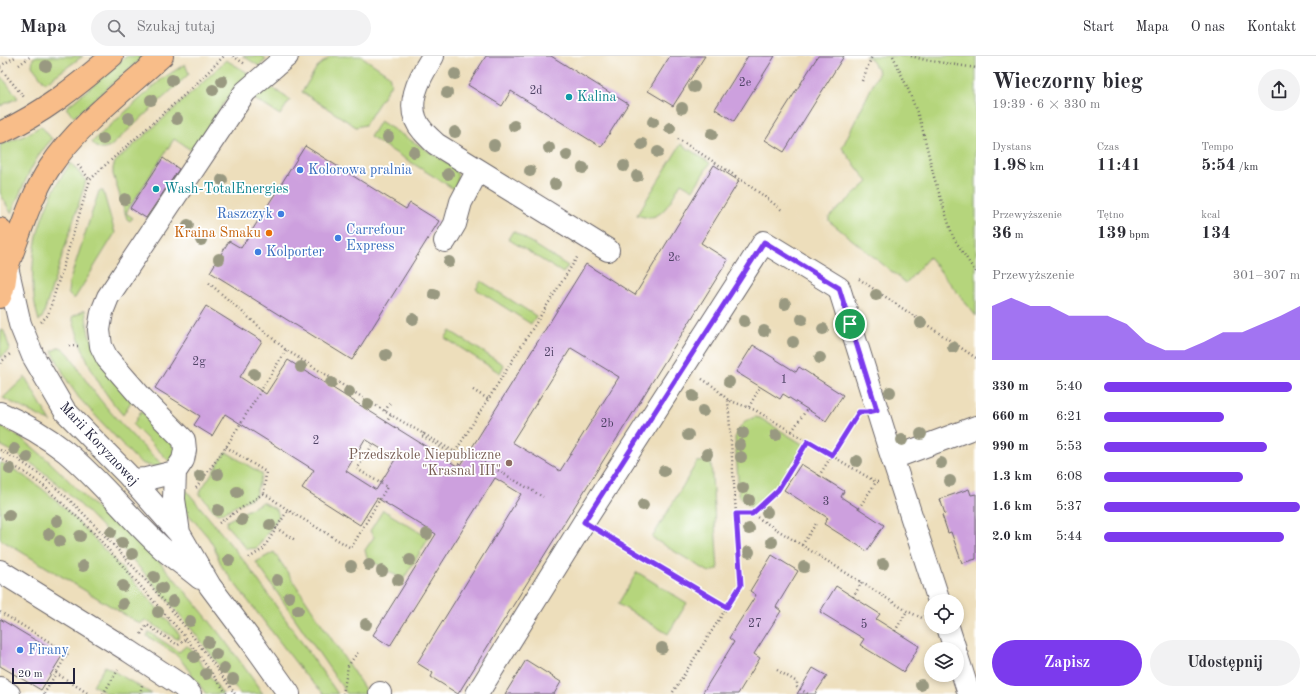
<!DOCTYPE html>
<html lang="pl">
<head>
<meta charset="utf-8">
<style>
  :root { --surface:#fff; --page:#f2f2f3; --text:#2b2b33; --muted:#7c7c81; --line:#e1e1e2; --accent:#7c3aed }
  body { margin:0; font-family:"Old Standard TT",serif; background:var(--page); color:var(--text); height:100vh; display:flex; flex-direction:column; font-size:15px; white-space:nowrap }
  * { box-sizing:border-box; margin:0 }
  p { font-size:13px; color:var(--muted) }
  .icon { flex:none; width:22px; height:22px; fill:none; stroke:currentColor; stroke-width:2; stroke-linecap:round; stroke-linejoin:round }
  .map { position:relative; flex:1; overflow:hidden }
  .drawer { display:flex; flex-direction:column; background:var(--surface); width:340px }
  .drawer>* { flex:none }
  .buttons { position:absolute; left:924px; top:538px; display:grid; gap:8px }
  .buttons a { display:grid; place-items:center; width:40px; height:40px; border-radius:50%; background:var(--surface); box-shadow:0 2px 6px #0003; font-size:20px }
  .scale { position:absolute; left:12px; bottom:10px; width:63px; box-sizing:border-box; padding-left:4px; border:2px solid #22223b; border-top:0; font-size:11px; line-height:14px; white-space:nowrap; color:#22223b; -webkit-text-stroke:3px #fff; paint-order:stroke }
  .pin { position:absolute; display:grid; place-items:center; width:34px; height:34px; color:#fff; margin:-17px; border:2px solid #fff; border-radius:50%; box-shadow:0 1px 4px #0007 }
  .round { display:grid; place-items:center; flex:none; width:42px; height:42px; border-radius:21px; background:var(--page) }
  .summary { display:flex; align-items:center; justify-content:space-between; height:68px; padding:0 16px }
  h1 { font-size:22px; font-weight:700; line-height:30px }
  .metrics { display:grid; grid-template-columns:repeat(3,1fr); gap:6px; height:68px; padding:4px 16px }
  .metrics div { display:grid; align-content:center }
  .metrics b { font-size:17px; font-weight:700 }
  .metrics small { font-size:11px; font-weight:400 }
  .metrics p { font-size:11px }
  .chart { height:112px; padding:8px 16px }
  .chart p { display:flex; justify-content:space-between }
  .chart svg { width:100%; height:72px; margin-top:4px; fill:var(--accent); opacity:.7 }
  .cta { display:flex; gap:8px; margin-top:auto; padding:8px 16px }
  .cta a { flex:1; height:46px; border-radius:24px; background:var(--accent); color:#fff; font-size:16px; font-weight:700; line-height:46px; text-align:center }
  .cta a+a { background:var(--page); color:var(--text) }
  ul { padding:0 16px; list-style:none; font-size:13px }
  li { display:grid; grid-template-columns:64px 48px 1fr; align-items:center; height:30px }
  li i { height:10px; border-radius:5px; background:var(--accent) }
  header { display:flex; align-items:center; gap:24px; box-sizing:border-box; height:56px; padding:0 20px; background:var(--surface); border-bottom:1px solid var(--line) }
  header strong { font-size:19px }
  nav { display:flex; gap:22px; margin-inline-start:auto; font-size:14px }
  .search { width:280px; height:36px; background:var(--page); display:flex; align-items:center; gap:10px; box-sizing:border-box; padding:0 14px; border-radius:22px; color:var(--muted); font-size:15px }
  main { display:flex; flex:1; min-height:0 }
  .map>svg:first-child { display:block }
  .green { fill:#b5d57c; stroke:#6c7c5c }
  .building { fill:#cda0de; fill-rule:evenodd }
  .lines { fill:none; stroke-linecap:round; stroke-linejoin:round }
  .minor-casing { stroke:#696468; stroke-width:24 }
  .major-casing { stroke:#696468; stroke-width:24 }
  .path { stroke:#696468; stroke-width:2.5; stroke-dasharray:1 3; stroke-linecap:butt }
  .minor { stroke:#fff; stroke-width:22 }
  .major { stroke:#f8bd89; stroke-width:22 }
  .tree { fill:#999981 }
  .route-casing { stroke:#fff; stroke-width:8 }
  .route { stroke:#7c3aed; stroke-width:5 }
  .culture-dot { fill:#0f9aa8; stroke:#fff; stroke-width:1.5 }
  .shop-dot { fill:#3f7fe0; stroke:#fff; stroke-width:1.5 }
  .food-dot { fill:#e8710a; stroke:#fff; stroke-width:1.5 }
  .education-dot { fill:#8d6e63; stroke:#fff; stroke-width:1.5 }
  .labels { text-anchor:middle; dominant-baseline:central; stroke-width:3.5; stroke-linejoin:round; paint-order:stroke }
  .number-label { font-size:12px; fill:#4d4264 }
  .culture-label { font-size:14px; fill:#0d838f; stroke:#fff; text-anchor:start }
  .shop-label { font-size:14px; fill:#366cbe; stroke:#fff; text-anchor:start }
  .food-label { font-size:14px; fill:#c56008; stroke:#fff; text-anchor:end }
  .street-label { font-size:14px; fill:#22223b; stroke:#fff }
  .education-label { font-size:14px; fill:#785e54; stroke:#fff; text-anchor:end }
</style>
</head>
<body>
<header>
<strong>Mapa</strong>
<div class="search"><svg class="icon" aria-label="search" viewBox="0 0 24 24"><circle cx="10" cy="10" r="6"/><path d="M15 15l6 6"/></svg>Szukaj tutaj</div>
<nav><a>Start</a><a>Mapa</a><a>O nas</a><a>Kontakt</a></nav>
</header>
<main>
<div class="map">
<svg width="976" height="638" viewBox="0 0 976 638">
  <rect width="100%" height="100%" fill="#fff"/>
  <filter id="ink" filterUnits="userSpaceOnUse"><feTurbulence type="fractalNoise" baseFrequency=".025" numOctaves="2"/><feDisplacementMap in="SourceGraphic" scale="8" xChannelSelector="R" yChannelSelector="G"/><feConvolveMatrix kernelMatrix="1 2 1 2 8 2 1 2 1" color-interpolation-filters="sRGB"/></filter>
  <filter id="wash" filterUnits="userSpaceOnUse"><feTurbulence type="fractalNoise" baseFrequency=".012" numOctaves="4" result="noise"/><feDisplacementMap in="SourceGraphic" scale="16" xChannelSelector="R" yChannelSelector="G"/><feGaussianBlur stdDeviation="0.9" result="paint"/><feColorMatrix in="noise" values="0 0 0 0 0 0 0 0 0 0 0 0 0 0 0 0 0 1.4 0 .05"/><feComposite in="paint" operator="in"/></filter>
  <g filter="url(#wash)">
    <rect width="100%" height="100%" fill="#eddebb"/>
    <path class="green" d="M37,0H83L45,27L32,10L33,2Z
      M127,0H144L74,61L66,52Z
      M243,0H263L266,4L259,10Z
      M331,0H361L389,19L391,28L365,69L356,71L302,36L317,11Z
      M865,0H976V260L929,201L906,227L829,165V161L868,126L842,92L879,16L871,3Z
      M226,4L248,17L247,20L231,37L219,54L194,93L191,94L174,83L126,157L133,162L130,165L127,163L113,118V112L115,106L195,34Z
      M185,8L189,18L110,91C101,95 97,93 92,86L162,23Z
      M0,20L5,25L18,42L0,50Z
      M265,27L290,44L280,59L251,41Z
      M380,65L454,111C459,120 459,123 454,133L370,81Z
      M41,70L52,83L40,97L29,117L11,157L0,137V89L24,80Z
      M681,88L710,107L693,134L681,127C670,145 662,169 637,159Z
      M71,107L86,125L43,260L39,265C23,212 38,151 71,107Z
      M99,135H103L115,177L75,242H72L68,237L69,227Z
      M513,175L568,210L563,217L508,183Z
      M481,225L536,260L531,268L476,233Z
      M85,254L89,279L132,344L123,359C95,327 84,301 72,261Z
      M1,274L4,275L10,293L0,302Z
      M450,275L504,309L500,317L445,282Z
      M60,291C71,296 75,309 82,319C105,353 133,382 164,410C153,411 145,410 137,404L79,342L68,326L52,295Z
      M25,321L51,366L3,342Z
      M141,355L179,391L170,406L133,369Z
      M755,361L760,362L804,389L777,432L753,453C747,448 742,446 739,438L735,382L741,370L746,365Z
      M0,370C38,389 66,423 96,452C106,462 121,467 131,476C143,487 153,499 164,511C200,551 233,594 263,638H240C206,589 168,543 128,499C90,458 51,414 0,389Z
      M225,397H228L262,418L255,440L226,455L218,458L215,456L199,437Z
      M711,405L718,514L709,516L652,482L697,406Z
      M0,406C7,410 14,413 21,418C51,436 75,463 98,487C127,517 154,548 180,579L177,583L145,564L140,568L0,483Z
      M183,430L248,510L338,638H324L306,620L222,511L214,491L208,481L183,452Z
      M263,446L277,454L279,460L257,492L247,493L226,469L227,465Z
      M383,454L429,482L403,524L367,502L365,494L374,481L370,475Z
      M274,496L368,638H347L256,506Z
      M637,516L687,547L668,578L618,548Z
      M149,576L179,596L186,590L189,591L223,638H206L181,604L174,597L147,580Z
      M105,610L152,638H108L93,629Z"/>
    <g id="blocks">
      <path class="building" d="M486,0H551L628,48L601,91L511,35L502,50L468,29Z
        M670,0H705L673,50L648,35Z
        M748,0H775L734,65L715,53Z
        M818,0H844L784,96L765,84Z
        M305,90L406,153L410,147L439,165L352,304L210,216L229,185L241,192Z
        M163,102L179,113L146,162L130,152Z
        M714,109L739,125L701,187L728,204L458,638L431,621L433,617L417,607L521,438L495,422L390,590L373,579L436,478L377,442L360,469L302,432L314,414L225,358L212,380L194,369L200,360L155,332L206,250L262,285L240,321L266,338L288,304L457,410L459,407L461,409L586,208L635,239ZM571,292L619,321L560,415L512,386ZM365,383L396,402L376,434L346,415Z
        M753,289L796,316L799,311L843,339L826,365L783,338L780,343L736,316Z
        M801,408L844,435L841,441L884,469L867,495L824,468L828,462L784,434Z
        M969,433L971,439L976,438V503L962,507L951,476L948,477L942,459L945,458L940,443Z
        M772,499L798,515L776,551L781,555L754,598L760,602L738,638H702L734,586L729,582L756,539L750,535Z
        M836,530L880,558L876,563L919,590L904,616L860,589L864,583L820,556Z
        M0,563L62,600L41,634L0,610Z
        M526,604L561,626L554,638H505Z
        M813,612L827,620L815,638H797Z"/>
    </g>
  </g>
  <g filter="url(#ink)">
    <use href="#blocks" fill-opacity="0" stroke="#696468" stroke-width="1"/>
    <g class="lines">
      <defs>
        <path id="minor" d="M433,0C419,22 402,52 423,75C427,80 432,84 436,88L608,194
          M445,185L455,168L461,146L478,114
          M7,211L20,268L33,300L65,355L127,418L179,477L210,530L252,586L289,638
          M0,357C23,367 46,380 66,396C101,425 129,462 163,493C175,503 188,512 200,522
          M893,402L976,371
          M132,424L146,423L175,416
          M179,477L174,443L175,416L183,404L185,394L184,384L141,341L107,302L101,290L99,274L102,256L108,241L245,36L287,0
          M0,515L129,595L182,630L190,638
          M948,571L955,593
          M957,600L969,638
          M0,632L9,638
          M380,637V638
          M477,638L584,466L764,186L839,232L889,392L939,545"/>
        <path id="major" d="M0,77C42,58 77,30 112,0
          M0,173C7,194 9,220 0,241
          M7,211C20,178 30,141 50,111C79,68 125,34 162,0"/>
      </defs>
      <use href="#minor" class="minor-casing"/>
      <use href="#major" class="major-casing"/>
      <path class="path" d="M233,0L245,8
        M893,0L908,33L921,67L934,121L953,181L976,217
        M911,0L925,4L976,12
        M19,9L31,0
        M0,10L17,0
        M0,12L24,41
        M862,25L872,0
        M678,83C714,106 750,128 783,155
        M78,109L90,124
        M859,223L976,302
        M209,227L286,294L391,359L455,396L578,200
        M41,266L48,259L90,124L101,113L191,33L224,0
        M69,290H79
        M0,307L10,298
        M702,323L713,330L728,344
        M473,334L488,343
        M749,351L760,331
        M385,355L391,345
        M386,367L391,359
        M792,375L807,353
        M424,377L422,380L463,404L467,396L543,441
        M226,391L266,416L264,437L288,454L351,492L387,431L357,413L373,388
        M0,394C51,419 90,464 128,505C157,536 185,569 210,603C218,615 227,626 235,638
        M0,402L24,416L45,431L93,476L187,583L227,638
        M819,420L857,359
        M878,426H876L755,354L728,344L736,458H752L907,555L922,562L925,560
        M196,432L226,391L286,294
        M859,452L876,426
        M752,458L778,434L808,385
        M219,467L264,437
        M276,472L295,484
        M602,477L727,551
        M802,489L817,466
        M249,502L263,493L288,454
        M853,541L862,526
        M0,556L68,597L56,617
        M895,575L907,555
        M141,578L147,569L178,589L187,583
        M777,614L797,626V631L808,638
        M673,636L741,529L736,458
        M44,638L56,617L89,638
        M103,638L118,614
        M140,638L142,629
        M343,638L348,610L358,596"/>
      <use href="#minor" class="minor"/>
      <use href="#major" class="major"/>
    </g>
    <g class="tree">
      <circle cx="46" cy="10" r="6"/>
      <circle cx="455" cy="18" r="6"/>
      <circle cx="172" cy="24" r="6"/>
      <circle cx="222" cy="25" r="6"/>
      <circle cx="694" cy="31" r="6"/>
      <circle cx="213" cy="34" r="6"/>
      <circle cx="447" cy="37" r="6"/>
      <circle cx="151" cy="44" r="6"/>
      <circle cx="682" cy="52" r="6"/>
      <circle cx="129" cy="62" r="6"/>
      <circle cx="177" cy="63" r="6"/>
      <circle cx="653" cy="66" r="6"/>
      <circle cx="514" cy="70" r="6"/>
      <circle cx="670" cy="72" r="6"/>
      <circle cx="455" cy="76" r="6"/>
      <circle cx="712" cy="78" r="6"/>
      <circle cx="388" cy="81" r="6"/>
      <circle cx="103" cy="83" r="6"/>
      <circle cx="642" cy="88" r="6"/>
      <circle cx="494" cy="89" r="6"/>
      <circle cx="549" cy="92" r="6"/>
      <circle cx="414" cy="96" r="6"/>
      <circle cx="658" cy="96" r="6"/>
      <circle cx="567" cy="99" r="6"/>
      <circle cx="624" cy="110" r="6"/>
      <circle cx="583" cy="112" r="6"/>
      <circle cx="530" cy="115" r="6"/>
      <circle cx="448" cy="118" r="6"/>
      <circle cx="637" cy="120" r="6"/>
      <circle cx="222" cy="124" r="6"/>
      <circle cx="555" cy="128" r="6"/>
      <circle cx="125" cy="143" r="6"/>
      <circle cx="188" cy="169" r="6"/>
      <circle cx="201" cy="184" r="6"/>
      <circle cx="219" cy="203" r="6"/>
      <circle cx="449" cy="206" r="6"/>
      <circle cx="434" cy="238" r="6"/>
      <circle cx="876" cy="239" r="6"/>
      <circle cx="785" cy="248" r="6"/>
      <circle cx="413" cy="263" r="6"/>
      <circle cx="802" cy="263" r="6"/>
      <circle cx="744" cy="265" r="6"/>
      <circle cx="921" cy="267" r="6"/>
      <circle cx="823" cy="273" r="6"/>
      <circle cx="764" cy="275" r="6"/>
      <circle cx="793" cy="286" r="6"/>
      <circle cx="953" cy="291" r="6"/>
      <circle cx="386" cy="299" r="6"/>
      <circle cx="820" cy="302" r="6"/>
      <circle cx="301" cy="311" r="6"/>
      <circle cx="254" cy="318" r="6"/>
      <circle cx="729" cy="326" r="6"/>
      <circle cx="331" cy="327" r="6"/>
      <circle cx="349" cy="336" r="6"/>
      <circle cx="890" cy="336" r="6"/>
      <circle cx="693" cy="340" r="6"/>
      <circle cx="368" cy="348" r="6"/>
      <circle cx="703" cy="355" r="6"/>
      <circle cx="743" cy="377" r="6"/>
      <circle cx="921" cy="378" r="6"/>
      <circle cx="688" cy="379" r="6"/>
      <circle cx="776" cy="379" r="6"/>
      <circle cx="902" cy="384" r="6"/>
      <circle cx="740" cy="389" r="6"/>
      <circle cx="14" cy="393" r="6"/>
      <circle cx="707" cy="398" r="6"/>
      <circle cx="27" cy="401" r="6"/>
      <circle cx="741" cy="401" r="6"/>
      <circle cx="857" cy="405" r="6"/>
      <circle cx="941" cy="407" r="6"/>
      <circle cx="10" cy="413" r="6"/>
      <circle cx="664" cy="415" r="6"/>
      <circle cx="218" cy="418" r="6"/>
      <circle cx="200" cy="420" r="6"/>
      <circle cx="950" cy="425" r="6"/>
      <circle cx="743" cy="432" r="6"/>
      <circle cx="237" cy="436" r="6"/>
      <circle cx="749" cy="444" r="6"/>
      <circle cx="643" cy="449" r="6"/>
      <circle cx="218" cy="454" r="6"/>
      <circle cx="767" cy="456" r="6"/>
      <circle cx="9" cy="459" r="6"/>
      <circle cx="242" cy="464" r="6"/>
      <circle cx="57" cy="465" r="6"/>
      <circle cx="270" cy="469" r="6"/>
      <circle cx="749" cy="473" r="6"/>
      <circle cx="111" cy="476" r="6"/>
      <circle cx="49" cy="478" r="6"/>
      <circle cx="427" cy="478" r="6"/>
      <circle cx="80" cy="480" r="6"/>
      <circle cx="60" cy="485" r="6"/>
      <circle cx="772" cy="486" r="6"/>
      <circle cx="122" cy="487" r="6"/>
      <circle cx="749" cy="496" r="6"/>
      <circle cx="132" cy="498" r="6"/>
      <circle cx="229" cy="504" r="6"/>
      <circle cx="410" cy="504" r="6"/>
      <circle cx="883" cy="508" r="6"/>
      <circle cx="369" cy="509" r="6"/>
      <circle cx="83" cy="510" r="6"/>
      <circle cx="351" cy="510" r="6"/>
      <circle cx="804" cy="511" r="6"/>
      <circle cx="382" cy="515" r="6"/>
      <circle cx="154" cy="521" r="6"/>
      <circle cx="277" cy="524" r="6"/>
      <circle cx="398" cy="524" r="6"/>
      <circle cx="123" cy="530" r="6"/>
      <circle cx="162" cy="532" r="6"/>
      <circle cx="289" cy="541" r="6"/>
      <circle cx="173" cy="545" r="6"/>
      <circle cx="123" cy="548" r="6"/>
      <circle cx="298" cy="554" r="6"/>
      <circle cx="158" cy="556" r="6"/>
      <circle cx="190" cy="565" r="6"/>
      <circle cx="366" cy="568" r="6"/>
      <circle cx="208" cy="586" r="6"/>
      <circle cx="662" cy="592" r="6"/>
      <circle cx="216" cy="598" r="6"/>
      <circle cx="194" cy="601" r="6"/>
      <circle cx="224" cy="612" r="6"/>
      <circle cx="206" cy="618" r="6"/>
      <circle cx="233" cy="623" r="6"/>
      <circle cx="921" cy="629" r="6"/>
    </g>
  </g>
  <g class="lines" filter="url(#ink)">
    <defs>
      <path id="route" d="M764,186L839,232L877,354L868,356H859L832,399L808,385L778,434L752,458H736L741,529L727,551L584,466Z"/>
    </defs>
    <use href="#route" class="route-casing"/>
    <use href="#route" class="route"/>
  </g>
  <g class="culture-dot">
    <circle cx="569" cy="41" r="4"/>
    <circle cx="156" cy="133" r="4"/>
  </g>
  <g class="shop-dot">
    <circle cx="300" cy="114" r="4"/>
    <circle cx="281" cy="158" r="4"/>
    <circle cx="338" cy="182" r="4"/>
    <circle cx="258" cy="196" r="4"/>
    <circle cx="20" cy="594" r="4"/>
  </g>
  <circle class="food-dot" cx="269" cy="177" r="4"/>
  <circle class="education-dot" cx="509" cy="407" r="4"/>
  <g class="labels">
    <g class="number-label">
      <text x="745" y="27">2e</text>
      <text x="536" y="35">2d</text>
      <text x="674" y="202">2c</text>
      <text x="549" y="297">2i</text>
      <text x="199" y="306">2g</text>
      <text x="784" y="324">1</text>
      <text x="607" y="368">2b</text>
      <text x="316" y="385">2</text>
      <text x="826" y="446">3</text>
      <text x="755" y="568">27</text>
      <text x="864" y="569">5</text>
    </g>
    <g class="culture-label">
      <text x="577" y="41">Kalina</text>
      <text x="164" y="133">Wash-TotalEnergies</text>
    </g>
    <g class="shop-label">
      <text x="308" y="114">Kolorowa pralnia</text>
      <text x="273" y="158" text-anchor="end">Raszczyk</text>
      <text x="346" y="174">Carrefour<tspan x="346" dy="16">Express</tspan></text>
      <text x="266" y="196">Kolporter</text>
      <text x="28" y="594">Firany</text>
    </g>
    <g class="food-label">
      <text x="261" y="177">Kraina Smaku</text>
    </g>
    <g class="street-label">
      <text transform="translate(99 388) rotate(47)">Marii Koryznowej</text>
    </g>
    <g class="education-label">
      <text x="501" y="399">Przedszkole Niepubliczne<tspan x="501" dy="16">"Krasnal III"</tspan></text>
    </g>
  </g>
</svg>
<div class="buttons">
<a><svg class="icon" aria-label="locate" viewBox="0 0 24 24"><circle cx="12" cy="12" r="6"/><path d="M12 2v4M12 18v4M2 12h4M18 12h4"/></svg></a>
<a><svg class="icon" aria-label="layers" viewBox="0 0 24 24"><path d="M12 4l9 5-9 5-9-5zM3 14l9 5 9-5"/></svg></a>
</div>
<div class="scale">20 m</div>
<div class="pin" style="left:850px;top:268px;background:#1e9e55"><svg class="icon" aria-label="arrive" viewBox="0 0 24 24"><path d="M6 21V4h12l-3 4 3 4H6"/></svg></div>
</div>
<section class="drawer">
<div class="summary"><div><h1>Wieczorny bieg</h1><p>19:39 · 6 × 330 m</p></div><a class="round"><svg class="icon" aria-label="share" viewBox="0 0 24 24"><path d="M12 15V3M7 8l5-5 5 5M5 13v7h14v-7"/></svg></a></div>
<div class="metrics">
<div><p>Dystans</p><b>1.98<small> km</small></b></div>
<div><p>Czas</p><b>11:41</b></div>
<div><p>Tempo</p><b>5:54<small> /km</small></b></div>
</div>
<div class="metrics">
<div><p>Przewyższenie</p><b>36<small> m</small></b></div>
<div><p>Tętno</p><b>139<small> bpm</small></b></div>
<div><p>kcal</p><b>134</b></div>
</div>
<div class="chart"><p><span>Przewyższenie</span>301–307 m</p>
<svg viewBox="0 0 160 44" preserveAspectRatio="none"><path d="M0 44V11L10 6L20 11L30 11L40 17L50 17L60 17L70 22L80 33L90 38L100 38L110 33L120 27L130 27L140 22L150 17L160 11V44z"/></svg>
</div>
<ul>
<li><b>330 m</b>5:40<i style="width:96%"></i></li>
<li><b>660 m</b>6:21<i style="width:61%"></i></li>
<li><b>990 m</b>5:53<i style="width:83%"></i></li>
<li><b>1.3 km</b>6:08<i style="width:71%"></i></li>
<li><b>1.6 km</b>5:37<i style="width:100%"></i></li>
<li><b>2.0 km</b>5:44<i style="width:92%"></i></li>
</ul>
<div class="cta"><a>Zapisz</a><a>Udostępnij</a></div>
</section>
</main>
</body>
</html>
